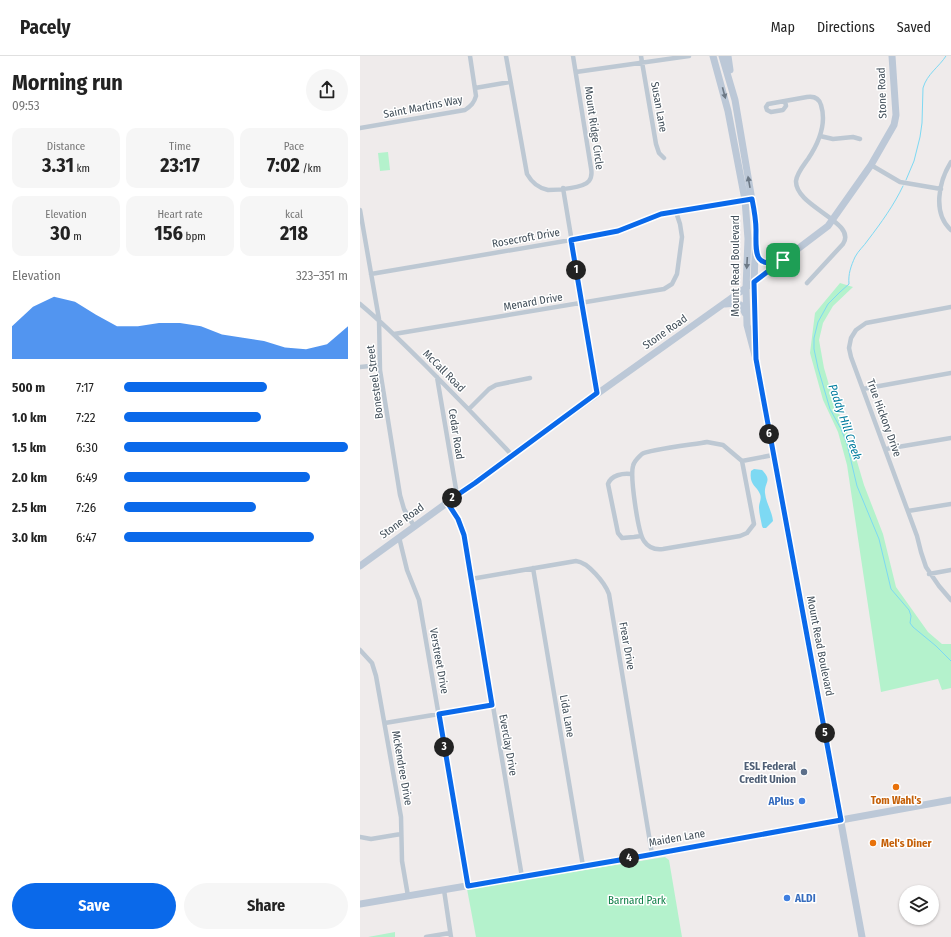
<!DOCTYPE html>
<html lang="en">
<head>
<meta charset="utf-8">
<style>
  :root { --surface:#fff; --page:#f6f6f6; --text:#222; --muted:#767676; --line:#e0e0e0; --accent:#0a69ea }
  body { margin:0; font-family:"Fira Sans Condensed",sans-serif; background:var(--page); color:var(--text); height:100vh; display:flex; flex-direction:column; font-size:15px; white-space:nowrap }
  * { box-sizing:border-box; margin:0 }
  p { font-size:13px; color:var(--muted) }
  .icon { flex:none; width:22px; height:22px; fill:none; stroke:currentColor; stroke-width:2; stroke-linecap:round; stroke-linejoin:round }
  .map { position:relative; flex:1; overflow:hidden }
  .side { display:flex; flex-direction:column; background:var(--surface); width:360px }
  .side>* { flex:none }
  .buttons { position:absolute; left:539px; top:829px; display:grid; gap:8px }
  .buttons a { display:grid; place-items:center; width:40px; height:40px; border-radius:50%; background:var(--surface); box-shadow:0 1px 3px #0004; font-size:20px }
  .pin { position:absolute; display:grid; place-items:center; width:34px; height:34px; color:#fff; margin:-17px; border-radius:8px; box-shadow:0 2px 6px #0006 }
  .km { position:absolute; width:20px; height:20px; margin:-10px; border-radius:50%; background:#222; color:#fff; font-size:11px; line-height:20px; text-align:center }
  .round { display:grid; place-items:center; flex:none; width:42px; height:42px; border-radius:21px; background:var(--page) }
  .headline { display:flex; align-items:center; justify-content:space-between; height:68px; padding:0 12px }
  h1 { font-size:22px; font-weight:700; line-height:30px }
  .figures { display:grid; grid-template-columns:repeat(3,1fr); gap:6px; height:68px; padding:4px 12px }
  .figures div { display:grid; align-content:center; border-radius:10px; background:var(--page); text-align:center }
  .figures b { font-size:20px; font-weight:700 }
  .figures small { font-size:11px; font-weight:400 }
  .figures p { font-size:11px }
  .chart { height:112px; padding:8px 12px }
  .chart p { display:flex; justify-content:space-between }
  .chart svg { width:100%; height:72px; margin-top:4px; fill:var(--accent); opacity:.7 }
  .button { display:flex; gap:8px; margin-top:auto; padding:8px 12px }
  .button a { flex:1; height:46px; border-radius:24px; background:var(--accent); color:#fff; font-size:16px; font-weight:700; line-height:46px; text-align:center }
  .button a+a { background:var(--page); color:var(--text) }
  ul { padding:0 12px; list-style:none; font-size:13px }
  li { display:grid; grid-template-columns:64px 48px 1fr; align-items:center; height:30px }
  li i { height:10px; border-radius:5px; background:var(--accent) }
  header { display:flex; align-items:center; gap:24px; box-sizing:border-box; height:56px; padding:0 20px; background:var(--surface); border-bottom:1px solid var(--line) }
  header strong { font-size:19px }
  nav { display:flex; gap:22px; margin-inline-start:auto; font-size:14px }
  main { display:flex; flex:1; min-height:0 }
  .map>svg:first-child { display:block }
  .green { fill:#b4f2cc }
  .water { fill:#7dd9f3 }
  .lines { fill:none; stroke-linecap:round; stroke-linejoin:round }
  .stream { stroke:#7dd9f3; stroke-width:1 }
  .street { stroke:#bdc8d3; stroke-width:4.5 }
  .secondary { stroke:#bcc8d7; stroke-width:7 }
  .oneway { fill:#6d7986 }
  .route-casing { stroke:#fff; stroke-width:8 }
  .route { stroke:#0a69ea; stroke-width:5 }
  .service-dot { fill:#5c6f8a; stroke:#fff; stroke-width:1.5 }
  .food-dot { fill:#e8710a; stroke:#fff; stroke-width:1.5 }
  .shop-dot { fill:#3f7fe0; stroke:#fff; stroke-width:1.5 }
  .labels { text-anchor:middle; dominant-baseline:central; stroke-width:3; stroke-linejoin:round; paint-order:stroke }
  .street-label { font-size:11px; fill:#424f5a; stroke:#fff }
  .service-label { font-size:11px; font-weight:bold; fill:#4e5e75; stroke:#fff; text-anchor:end }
  .food-label { font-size:11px; font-weight:bold; fill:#c56008; stroke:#fff }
  .shop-label { font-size:11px; font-weight:bold; fill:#366cbe; stroke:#fff; text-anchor:end }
  .park-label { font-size:11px; fill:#0f8048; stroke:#fff }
  .water-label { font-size:12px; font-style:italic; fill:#027d9f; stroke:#fff }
</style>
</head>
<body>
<header>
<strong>Pacely</strong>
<nav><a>Map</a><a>Directions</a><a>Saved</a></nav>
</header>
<main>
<section class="side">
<div class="headline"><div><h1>Morning run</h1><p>09:53</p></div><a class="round"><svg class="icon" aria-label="share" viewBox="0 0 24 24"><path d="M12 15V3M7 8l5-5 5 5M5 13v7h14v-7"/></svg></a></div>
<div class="figures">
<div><p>Distance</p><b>3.31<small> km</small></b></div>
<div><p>Time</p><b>23:17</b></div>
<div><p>Pace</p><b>7:02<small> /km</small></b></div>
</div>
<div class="figures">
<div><p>Elevation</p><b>30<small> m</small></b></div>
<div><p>Heart rate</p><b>156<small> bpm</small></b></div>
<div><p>kcal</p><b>218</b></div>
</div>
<div class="chart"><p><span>Elevation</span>323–351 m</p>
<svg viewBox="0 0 160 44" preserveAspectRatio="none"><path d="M0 44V24L10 12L20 6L30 9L40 17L50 24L60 24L70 22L80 22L90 24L100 29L110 31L120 33L130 37L140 38L150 35L160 24V44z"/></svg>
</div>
<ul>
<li><b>500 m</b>7:17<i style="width:64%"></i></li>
<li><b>1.0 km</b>7:22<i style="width:61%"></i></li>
<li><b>1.5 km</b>6:30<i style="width:100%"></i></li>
<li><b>2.0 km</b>6:49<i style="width:83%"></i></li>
<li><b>2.5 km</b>7:26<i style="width:59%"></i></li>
<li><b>3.0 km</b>6:47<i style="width:85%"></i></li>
</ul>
<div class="button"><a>Save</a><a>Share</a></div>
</section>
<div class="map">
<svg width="591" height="881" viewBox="0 0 591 881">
  <rect width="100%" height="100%" fill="#efebeb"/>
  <path class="green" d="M28,96L30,114L20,115L18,97Z
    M480,227L493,231L473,250L463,267L459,284L464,312L474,346L491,385L504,429L523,478L536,531L568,576L582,588H591V632L582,634L578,623L521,636L487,409L478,376L463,344L450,297L455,257Z
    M305,801L309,804L322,881H116L107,833Z
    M35,876V881H8Z"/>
  <path class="water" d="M394,413L402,414C413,425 404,426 405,437C406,447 412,455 413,465L406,472H403L402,470C401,464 399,457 399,451C399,447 402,443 400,438C396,429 389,429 391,415Z"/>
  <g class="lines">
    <path class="stream" d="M546,124L554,105L560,81L562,67L563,32C567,18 579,11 586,0
      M543,130C534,149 521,167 508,184C504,190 498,195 495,201C491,210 488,218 489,228L480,236L468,248L458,266L454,282V293L458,312L470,353L481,373L487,388L497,430L519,483L531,533L549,554L551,560L550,567L553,571L576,590L591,605"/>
    <path class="street" d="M146,0L167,118C172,127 178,132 188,134C197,134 224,132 229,125C232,121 232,117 231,112L213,0
      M281,0L296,88L299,97L304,102
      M216,16L329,0
      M115,32L150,26
      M425,45L426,50L423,54L411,56L407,54L406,51L408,48L447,41C454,40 459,42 461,49C467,68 458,88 448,103C443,110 437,117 436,125C435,151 498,166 483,188L447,227
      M0,72L105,54C111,50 114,47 116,40L110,0
      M460,80L473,83L493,81L500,83
      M591,106C579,125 572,157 591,174
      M511,109L540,126L581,133
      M203,132L237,337
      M0,154L19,263L20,314L40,439L44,453L54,470
      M11,218L246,178L258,175L301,158L387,144
      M0,248C23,267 44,288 65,309C94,338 123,368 152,399
      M591,251L506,267L496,274L491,282L489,292L491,301L557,480L561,496L566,511L579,530L591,544
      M34,278L304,233L312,228L317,218L322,181L320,168L316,156
      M0,311L20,309
      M77,321L97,439
      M503,333L591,317
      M109,353L129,333L136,329L170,322
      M347,386L363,389L382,405L394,468L387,477L380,480L303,493C295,494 288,491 284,485C278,477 270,421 273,410C274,405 278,402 282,398C287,394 337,388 347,386Z
      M526,393L591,382
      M382,405L413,399
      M271,418C263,417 251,419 248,428L258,477L262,482L274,481L281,480
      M87,445L98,463L104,479L162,821
      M548,455L591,448
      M39,481L47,514L59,544L108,830
      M173,512L223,810
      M569,518L591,514
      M111,523L216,505C228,506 245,527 249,538L292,798
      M0,594L12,607L16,620L41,761L42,805L48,840
      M25,667L133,649
      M0,781L11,783L41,778
      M84,834L91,881
      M66,881L90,877"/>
    <path class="secondary" d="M353,0L368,55L385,144L388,183L386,232L387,269L396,303L502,881
      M362,0L375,44L395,162L396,173L394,226L396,292
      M368,0L370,14
      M396,196C399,208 409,209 419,206
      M365,248L377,247L382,250L385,257
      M0,510L223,348L394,226L468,170L511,109L534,69L536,59L532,0
      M0,848L283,800L591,744"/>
  </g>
  <defs><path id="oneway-solid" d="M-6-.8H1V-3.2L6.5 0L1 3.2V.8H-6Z"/></defs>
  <g class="oneway">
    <use href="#oneway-solid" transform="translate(364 37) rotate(75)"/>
    <use href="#oneway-solid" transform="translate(389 126) rotate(-100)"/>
    <use href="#oneway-solid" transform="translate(387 207) rotate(93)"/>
  </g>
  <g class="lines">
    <defs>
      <path id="route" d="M392,143C394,153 396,164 396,174C396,196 393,214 423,204L394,226L396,303L481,764L283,800L108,830L79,658L132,649L104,479L98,463L87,446L115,427L237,337L211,184L258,175L301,158Z"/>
    </defs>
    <use href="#route" class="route-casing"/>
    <use href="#route" class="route"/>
  </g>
  <circle class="service-dot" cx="444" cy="716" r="4"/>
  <g class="food-dot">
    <circle cx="536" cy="731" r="4"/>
    <circle cx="513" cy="787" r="4"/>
  </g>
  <g class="shop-dot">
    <circle cx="442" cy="745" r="4"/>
    <circle cx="427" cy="842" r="4"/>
  </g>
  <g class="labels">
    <g class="street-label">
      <text transform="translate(522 37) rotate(-92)">Stone Road</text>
      <text transform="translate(63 51) rotate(-11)">Saint Martins Way</text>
      <text transform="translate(299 51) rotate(80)">Susan Lane</text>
      <text transform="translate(234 72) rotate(82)">Mount Ridge Circle</text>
      <text transform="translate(166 182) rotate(-10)">Rosecroft Drive</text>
      <text transform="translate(375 210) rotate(-90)">Mount Read Boulevard</text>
      <text transform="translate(173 246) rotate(-10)">Menard Drive</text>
      <text transform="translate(305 276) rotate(-35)">Stone Road</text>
      <text transform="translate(84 315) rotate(45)">McCall Road</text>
      <text transform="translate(15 326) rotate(-97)">Bonesteel Street</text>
      <text transform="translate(524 362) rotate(70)">True Hickory Drive</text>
      <text transform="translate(96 378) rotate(81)">Cedar Road</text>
      <text transform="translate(42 465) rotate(-36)">Stone Road</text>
      <text transform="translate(267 590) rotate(80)">Frear Drive</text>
      <text transform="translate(460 590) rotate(79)">Mount Read Boulevard</text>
      <text transform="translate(79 605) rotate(80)">Verstreet Drive</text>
      <text transform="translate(207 660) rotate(80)">Lida Lane</text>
      <text transform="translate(148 689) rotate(80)">Everclay Drive</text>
      <text transform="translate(42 712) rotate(80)">McKendree Drive</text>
      <text transform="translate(317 782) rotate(-10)">Maiden Lane</text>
    </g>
    <g class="service-label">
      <text x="436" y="710">ESL Federal<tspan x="436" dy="13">Credit Union</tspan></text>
    </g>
    <g class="food-label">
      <text x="536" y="744">Tom Wahl's</text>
      <text x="521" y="787" text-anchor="start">Mel's Diner</text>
    </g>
    <g class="shop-label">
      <text x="434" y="745">APlus</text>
      <text x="435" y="842" text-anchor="start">ALDI</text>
    </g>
    <g class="park-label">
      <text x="277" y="844">Barnard Park</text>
    </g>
    <g class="water-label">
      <text transform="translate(485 366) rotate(71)">Paddy Hill Creek</text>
    </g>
  </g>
</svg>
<div class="buttons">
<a><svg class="icon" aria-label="layers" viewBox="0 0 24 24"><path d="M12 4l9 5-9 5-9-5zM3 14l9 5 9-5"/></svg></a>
</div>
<div class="pin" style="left:423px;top:204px;background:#1e9e55"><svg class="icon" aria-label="arrive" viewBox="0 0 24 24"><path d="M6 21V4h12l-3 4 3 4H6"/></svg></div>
<b class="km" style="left:216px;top:214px">1</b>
<b class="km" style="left:92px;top:442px">2</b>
<b class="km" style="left:84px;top:691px">3</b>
<b class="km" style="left:269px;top:802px">4</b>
<b class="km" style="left:465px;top:677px">5</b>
<b class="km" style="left:409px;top:378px">6</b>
</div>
</main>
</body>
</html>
